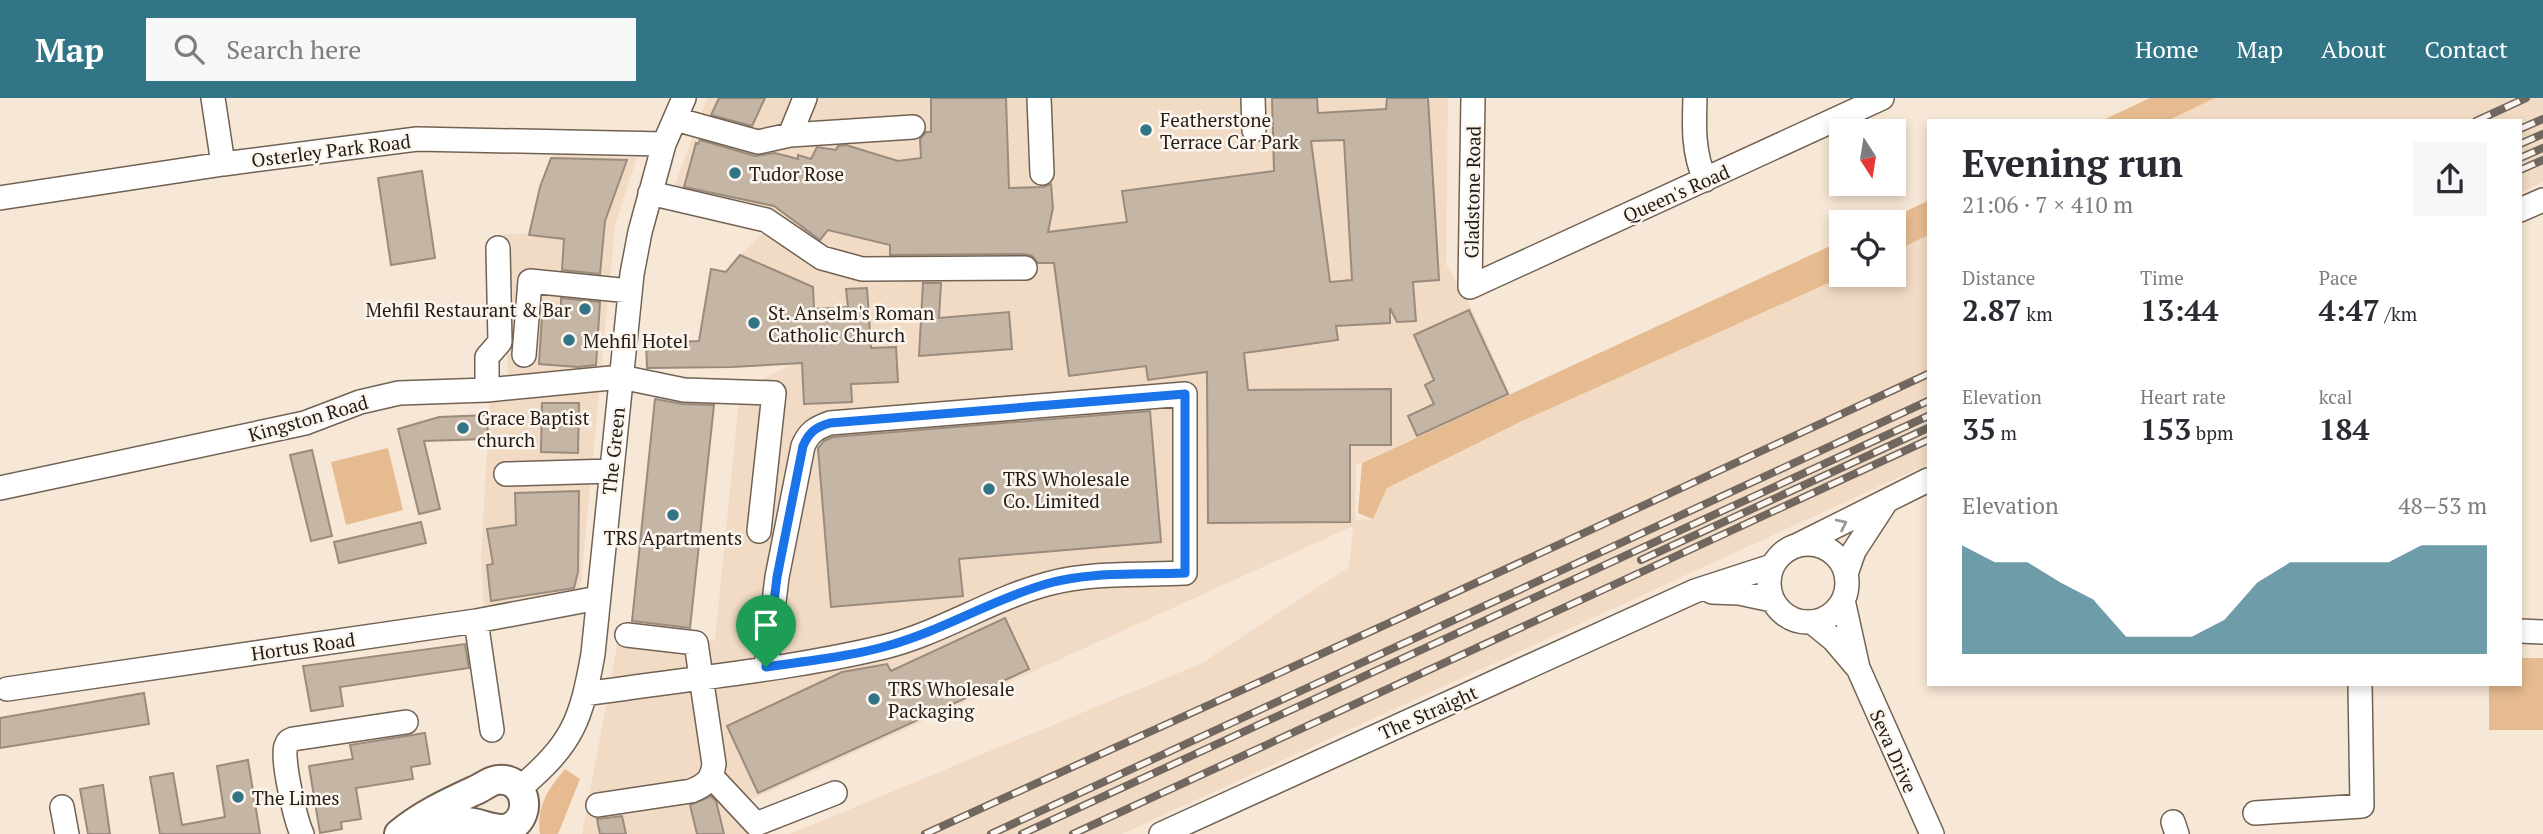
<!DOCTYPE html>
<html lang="en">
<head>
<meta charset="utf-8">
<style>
  :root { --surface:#fff; --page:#f7f7f7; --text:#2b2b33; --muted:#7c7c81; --accent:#327586 }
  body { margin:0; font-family:"PT Serif",serif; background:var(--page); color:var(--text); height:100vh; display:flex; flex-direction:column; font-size:26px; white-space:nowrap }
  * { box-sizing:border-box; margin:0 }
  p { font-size:23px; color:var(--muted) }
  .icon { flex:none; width:38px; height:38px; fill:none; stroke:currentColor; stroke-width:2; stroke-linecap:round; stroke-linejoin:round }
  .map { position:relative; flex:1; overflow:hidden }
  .details { position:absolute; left:1927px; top:21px; width:595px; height:567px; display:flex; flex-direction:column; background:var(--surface); border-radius:0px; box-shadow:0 4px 10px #0003 }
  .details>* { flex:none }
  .needle { width:46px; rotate:168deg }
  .tools { position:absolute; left:1829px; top:21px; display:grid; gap:14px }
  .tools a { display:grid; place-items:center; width:77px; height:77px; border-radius:0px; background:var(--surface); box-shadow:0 4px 10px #0003; font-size:35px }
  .pin { position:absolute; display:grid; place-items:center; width:60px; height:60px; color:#fff; margin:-72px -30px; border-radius:50% 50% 50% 0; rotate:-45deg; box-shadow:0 0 7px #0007 }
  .pin .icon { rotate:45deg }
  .round { display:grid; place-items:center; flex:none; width:74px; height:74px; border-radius:0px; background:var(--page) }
  .head { display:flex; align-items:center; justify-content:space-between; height:119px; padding:0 35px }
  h1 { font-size:38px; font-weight:800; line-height:52px }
  .figures { display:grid; grid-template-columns:repeat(3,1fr); gap:10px; height:119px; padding:7px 35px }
  .figures div { display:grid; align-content:center }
  .figures b { font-size:30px; font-weight:800 }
  .figures small { font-size:19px; font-weight:400 }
  .figures p { font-size:19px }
  .chart { height:196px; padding:14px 35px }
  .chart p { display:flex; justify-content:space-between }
  .chart svg { width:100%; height:126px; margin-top:7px; fill:var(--accent); opacity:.7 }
  header { display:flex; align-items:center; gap:42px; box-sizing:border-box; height:98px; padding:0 35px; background:var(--accent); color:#fff }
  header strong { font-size:33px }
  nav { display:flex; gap:38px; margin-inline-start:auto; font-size:24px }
  .search { width:490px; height:63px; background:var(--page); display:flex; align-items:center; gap:18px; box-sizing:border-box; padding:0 24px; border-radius:0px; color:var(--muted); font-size:26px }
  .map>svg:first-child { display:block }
  .built { fill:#f1dbc5 }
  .green { fill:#e6bb8f }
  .building { fill:#c5b5a5; stroke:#9a8b7c; stroke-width:2; fill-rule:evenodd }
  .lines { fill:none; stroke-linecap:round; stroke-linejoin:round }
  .minor-casing { stroke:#716254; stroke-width:26 }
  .major-casing { stroke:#716254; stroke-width:32 }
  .minor { stroke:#fff; stroke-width:23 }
  .major { stroke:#fff; stroke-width:28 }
  .rail-casing { stroke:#71675e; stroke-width:8 }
  .rail { stroke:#fdf6ef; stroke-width:5; stroke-dasharray:16; stroke-linecap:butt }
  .oneway { stroke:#9c9997 }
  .route-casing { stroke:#fff; stroke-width:14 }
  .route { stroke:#1a73e8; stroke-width:9 }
  .poi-dot { fill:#327586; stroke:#fdf6ef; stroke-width:2.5 }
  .labels { text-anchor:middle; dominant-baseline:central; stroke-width:5; stroke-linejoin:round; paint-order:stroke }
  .poi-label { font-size:19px; fill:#231d18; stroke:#fdf6ef; text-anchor:start }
  .street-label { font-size:19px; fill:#231d18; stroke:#fdf6ef }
</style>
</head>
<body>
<header>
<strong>Map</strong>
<div class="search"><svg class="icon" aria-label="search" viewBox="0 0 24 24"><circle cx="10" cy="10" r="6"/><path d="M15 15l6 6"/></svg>Search here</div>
<nav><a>Home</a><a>Map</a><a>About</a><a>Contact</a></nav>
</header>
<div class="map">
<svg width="2543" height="736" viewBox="0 0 2543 736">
  <rect width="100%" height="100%" fill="#f7e7d6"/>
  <path class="built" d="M707,0H1448L1446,166L1472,211L1510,296L1356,367L1355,422L1373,421L1387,390L1520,324L1846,177H1894V154L1928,137V366L1122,736H790L1202,565L1349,469L1353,428L744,705L750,736H582L620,533L715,543L740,293L792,266L813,189L740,157L768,130L667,108Z
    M2215,0H2543V84L2520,95V23H2167Z
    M553,57L637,59L615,127L580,495L484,508L481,460L490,296L508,286L504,136H529L540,89Z"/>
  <path class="green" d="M2150,0H2215L2167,23H2101Z
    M1928,103V137L1894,154V124H1882Z
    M1841,143V177H1846L1520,324L1387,390L1373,421L1358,415L1362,365Z
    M388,350L403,412L346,427L331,364Z
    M2520,560H2543V632H2489V586H2520Z
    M565,671L580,681L558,736H540C536,709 548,691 565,671Z"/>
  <path class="building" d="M719,0H765L752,28L711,17Z
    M931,0H1006L1009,90L1043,89L1051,86L1053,110L1048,134L1127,124L1122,93L1274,73L1272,0H1317L1318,15L1386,11L1387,0H1428L1439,182L1413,184L1416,223L1397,224L1390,210V225L1336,228L1338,242L1244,255L1248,292L1391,291V347H1350V424L1208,425L1207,274L1148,282L1146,268L1069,278L1054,165H1038L1032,158L1025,156L890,157V147L828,132L820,142L774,108L684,89L696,45L698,46L700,42L755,58L775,55L798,61V57L811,61L817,49L836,52L838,48L846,47L898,63L921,60L920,41L926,34H931ZM1344,42L1352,182L1330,184L1311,43Z
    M551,60L627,62L605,123L600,176L562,172L564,141L529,137L540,89Z
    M422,73L435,160L391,167L378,80Z
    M740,157L813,189L814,211L848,209L846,191L867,190L871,250L896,249L898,284L851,286L852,304L804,306L802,265L732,269L647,270L646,245L699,243L711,171L726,174Z
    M923,185H941L939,220L1009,214L1012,251L919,258Z
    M561,200L600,204L596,267L578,269L539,266L542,218H549L550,209L561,210Z
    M1469,212L1508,296L1417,338L1408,318L1434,306L1425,287L1434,282L1414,237Z
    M655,301L683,306L714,307L690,530L632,523Z
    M542,305H579L578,355L541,354Z
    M1150,313L1161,444L959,461L963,498L831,509L818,350L824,343L833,339Z
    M487,317L488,341L424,343L440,411L419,416L398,331L439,319Z
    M312,352L332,438L311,443L290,357Z
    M579,393L578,474L574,490L491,503L487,467L493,466L487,431L516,427L515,395Z
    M421,424L426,445L339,465L334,444Z
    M1005,520L1029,571L758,695L727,628L842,574L887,566L891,573Z
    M465,546L469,570L340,589L343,608L311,613L303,568Z
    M144,595L149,626L0,650V620Z
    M425,635L430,666L411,669L413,681L356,690L361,721L341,724L342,731L320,735L309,668L353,661L350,647Z
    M248,662L260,736H160L150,679L173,675L182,727L225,719L217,668Z
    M103,687L110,736H88L80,691Z
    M711,698L716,703L724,736H697L690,707Z
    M622,718L626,736H600L597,721Z"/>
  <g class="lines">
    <defs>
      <path id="minor" d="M213,0L223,66
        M1039,0L1042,75
        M1253,0L1254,32
        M1473,0L1470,189L1882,0
        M1695,0C1694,29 1693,54 1705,82
        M675,21L758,44L790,37L913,29
        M790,37L805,0
        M650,95L766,122L822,160L862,171L1025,170
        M0,100L223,66L417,41L664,46
        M2520,112L2543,102
        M524,257L530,183L630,193
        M487,292V259L500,244L498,150
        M506,376L612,373
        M0,390L305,325L360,304L399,295L487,292L621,279L684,292L774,295L759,433
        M1769 485a39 39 0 1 1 78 0a39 39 0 1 1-78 0Z
        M1798,447L1928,382
        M1846,476L1854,453L1884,407
        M1712,494L1739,495L1772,502
        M1843,502L1858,570L1932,736
        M476,523L492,632
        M1812,524L1834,542L1856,568
        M2520,533L2543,534
        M7,591L476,523L598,500
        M586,596C685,581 787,572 884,549C941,535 991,501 1047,486C1091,474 1140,477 1185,475V296L830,325C816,330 809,334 803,348L777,479L766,569
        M712,679L756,726L835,695
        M520,690C573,645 581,623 593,556L632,176L640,134L664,46L684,0
        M598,707L691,693C706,687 712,682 714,666L696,545L627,537
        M62,709L67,736
        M2255,715L2362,708L2360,586
        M2173,724L2177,736
        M302,736C296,723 281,661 286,648C288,643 288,643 293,641L406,624
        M1161,736L1695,493L1772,468"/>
      <path id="major" d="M399,736C423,716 450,704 478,691C484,688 490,683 497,682C525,678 534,716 511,729C496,736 480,723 464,724C447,724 432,731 417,736"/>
    </defs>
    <use href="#minor" class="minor-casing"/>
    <use href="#major" class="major-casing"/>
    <use href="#minor" class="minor"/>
    <use href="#major" class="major"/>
    <defs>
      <path id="rail" d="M2476,23L2526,0
        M2520,31L2543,21
        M2520,46L2543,36
        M2520,60L2543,50
        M2520,72L2543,62
        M1641,462L1928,330
        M925,736L1387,526L1928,276
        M991,736L1928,303
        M1022,736L1928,318
        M1073,736L1928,342"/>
    </defs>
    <use href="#rail" class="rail-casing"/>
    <use href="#rail" class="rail"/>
  </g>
  <defs><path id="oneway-chevron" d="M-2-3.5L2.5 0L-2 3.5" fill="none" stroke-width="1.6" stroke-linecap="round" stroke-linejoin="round" transform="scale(1.75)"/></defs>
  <use class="oneway" href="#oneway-chevron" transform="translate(1842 426) rotate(-26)"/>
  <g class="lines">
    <defs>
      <path id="route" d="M1185,296V475C1139,477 1090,473 1046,486C991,502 942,533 887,548C848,559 806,563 766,569L777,479L803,348C809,334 816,329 830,325Z"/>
    </defs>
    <use href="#route" class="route-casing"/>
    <use href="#route" class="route"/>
  </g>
  <g class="poi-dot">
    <circle cx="1146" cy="32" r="7"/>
    <circle cx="735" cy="75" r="7"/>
    <circle cx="585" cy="211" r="7"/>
    <circle cx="754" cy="225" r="7"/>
    <circle cx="569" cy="242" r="7"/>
    <circle cx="463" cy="330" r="7"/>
    <circle cx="989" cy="391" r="7"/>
    <circle cx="673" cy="417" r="7"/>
    <circle cx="874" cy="601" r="7"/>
    <circle cx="238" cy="699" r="7"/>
  </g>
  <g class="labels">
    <g class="poi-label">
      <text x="1160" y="21">Featherstone<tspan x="1160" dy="22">Terrace Car Park</tspan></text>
      <text x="749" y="75">Tudor Rose</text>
      <text x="571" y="211" text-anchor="end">Mehfil Restaurant &amp; Bar</text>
      <text x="768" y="214">St. Anselm's Roman<tspan x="768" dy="22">Catholic Church</tspan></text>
      <text x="583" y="242">Mehfil Hotel</text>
      <text x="477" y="319">Grace Baptist<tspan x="477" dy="22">church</tspan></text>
      <text x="1003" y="380">TRS Wholesale<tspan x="1003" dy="22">Co. Limited</tspan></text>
      <text x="673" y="439" text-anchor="middle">TRS Apartments</text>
      <text x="888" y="590">TRS Wholesale<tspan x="888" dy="22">Packaging</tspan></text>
      <text x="252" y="699">The Limes</text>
    </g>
    <g class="street-label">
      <text transform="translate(331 52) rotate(-7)">Osterley Park Road</text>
      <text transform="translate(1472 94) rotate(-89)">Gladstone Road</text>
      <text transform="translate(1676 95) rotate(-24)">Queen's Road</text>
      <text transform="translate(308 320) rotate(-16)">Kingston Road</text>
      <text transform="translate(613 353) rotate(-84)">The Green</text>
      <text transform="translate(303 548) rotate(-8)">Hortus Road</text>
      <text transform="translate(1428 614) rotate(-24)">The Straight</text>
      <text transform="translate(1894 653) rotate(66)">Seva Drive</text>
    </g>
  </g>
</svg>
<div class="tools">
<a><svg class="needle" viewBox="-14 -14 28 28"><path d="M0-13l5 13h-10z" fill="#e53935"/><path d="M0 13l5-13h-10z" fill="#7c7c81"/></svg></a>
<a><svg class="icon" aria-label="locate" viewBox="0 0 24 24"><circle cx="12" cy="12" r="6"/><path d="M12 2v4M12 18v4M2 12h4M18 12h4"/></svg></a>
</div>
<div class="pin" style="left:766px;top:569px;background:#1e9e55"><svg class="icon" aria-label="arrive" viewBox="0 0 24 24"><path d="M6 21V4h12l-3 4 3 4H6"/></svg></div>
<section class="details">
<div class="head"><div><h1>Evening run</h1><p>21:06 · 7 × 410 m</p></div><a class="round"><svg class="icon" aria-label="share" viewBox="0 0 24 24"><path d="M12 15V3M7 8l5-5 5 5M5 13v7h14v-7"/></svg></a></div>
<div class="figures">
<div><p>Distance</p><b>2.87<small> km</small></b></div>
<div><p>Time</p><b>13:44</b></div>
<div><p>Pace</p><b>4:47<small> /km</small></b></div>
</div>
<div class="figures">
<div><p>Elevation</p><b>35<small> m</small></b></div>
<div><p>Heart rate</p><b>153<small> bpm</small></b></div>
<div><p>kcal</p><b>184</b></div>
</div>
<div class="chart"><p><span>Elevation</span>48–53 m</p>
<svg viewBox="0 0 160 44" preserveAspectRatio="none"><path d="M0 44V6L10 12L20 12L30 19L40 25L50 38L60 38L70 38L80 32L90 19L100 12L110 12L120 12L130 12L140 6L150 6L160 6V44z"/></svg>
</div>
</section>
</div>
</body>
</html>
